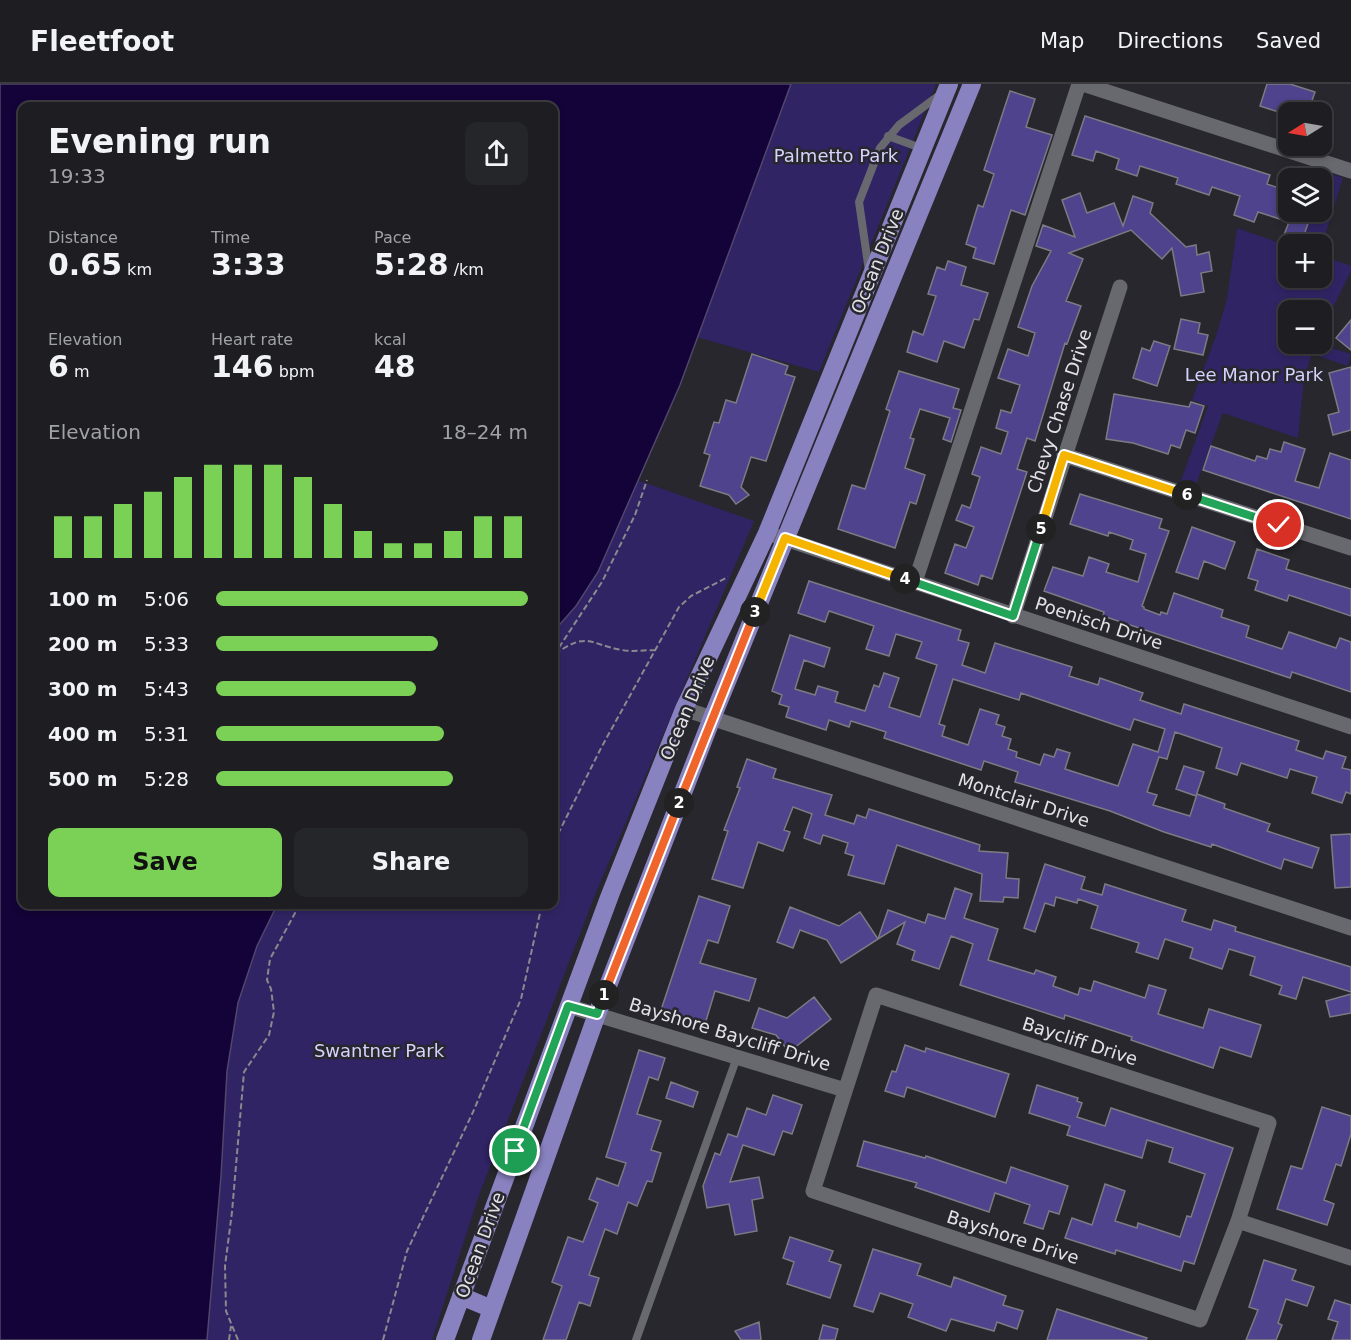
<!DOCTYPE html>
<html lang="en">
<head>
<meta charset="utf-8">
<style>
  :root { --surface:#1d1d22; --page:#25262a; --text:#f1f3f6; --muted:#a0a2a5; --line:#3b3b40; --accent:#7bd156 }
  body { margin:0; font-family:"DejaVu Sans",sans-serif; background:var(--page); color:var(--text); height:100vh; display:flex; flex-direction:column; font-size:22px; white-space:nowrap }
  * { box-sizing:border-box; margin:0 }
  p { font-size:20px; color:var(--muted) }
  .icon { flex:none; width:33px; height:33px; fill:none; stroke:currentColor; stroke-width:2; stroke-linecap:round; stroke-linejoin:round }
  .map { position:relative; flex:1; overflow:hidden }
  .drawer { position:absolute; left:18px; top:18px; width:540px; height:807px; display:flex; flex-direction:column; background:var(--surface); border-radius:12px; box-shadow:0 3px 9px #0003,0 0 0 2px var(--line) }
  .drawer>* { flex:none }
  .needle { width:39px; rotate:259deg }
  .fabs { position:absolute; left:1278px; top:18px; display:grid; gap:12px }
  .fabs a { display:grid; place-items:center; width:54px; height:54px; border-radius:12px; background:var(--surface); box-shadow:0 3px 9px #0003,0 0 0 2px var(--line); font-size:30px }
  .pin { position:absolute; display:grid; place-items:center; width:51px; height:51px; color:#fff; margin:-26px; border:3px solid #fff; border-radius:50%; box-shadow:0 2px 6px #0007 }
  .km { position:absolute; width:30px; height:30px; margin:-15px; border-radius:50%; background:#222; color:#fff; font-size:16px; line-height:30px; text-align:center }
  .round { display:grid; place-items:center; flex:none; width:63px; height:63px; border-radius:12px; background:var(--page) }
  .overview { display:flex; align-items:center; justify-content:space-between; height:102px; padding:0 30px }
  h1 { font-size:33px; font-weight:700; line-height:45px }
  .metrics { display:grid; grid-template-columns:repeat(3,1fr); gap:9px; height:102px; padding:6px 30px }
  .metrics div { display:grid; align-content:center }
  .metrics b { font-size:30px; font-weight:700 }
  .metrics small { font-size:16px; font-weight:400 }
  .metrics p { font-size:16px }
  .chart { height:168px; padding:12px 30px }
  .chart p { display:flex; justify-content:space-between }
  .chart svg { width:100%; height:108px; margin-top:6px; stroke:var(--accent); stroke-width:6 }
  .cta { display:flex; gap:12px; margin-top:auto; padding:12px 30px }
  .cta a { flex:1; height:69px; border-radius:12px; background:var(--accent); color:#111; font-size:24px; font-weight:700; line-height:69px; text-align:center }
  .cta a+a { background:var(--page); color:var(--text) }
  ul { padding:0 30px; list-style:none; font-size:20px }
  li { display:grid; grid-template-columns:96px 72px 1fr; align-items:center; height:45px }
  li i { height:15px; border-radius:8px; background:var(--accent) }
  header { display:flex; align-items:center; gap:36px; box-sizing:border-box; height:84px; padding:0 30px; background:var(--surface); border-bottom:2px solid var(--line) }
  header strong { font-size:28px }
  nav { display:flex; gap:33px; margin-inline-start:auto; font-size:21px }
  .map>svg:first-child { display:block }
  .green { fill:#312464 }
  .water { fill:#130338; stroke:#51466c; stroke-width:1.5 }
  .building { fill:#4e438c; stroke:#7b7b83; stroke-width:1.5; fill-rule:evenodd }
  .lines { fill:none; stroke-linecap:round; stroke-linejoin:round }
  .path { stroke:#89898e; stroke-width:2; stroke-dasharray:6 3; stroke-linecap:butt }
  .lane { stroke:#68686f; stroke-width:8 }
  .street { stroke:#68686f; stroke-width:15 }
  .primary { stroke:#8982c0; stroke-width:18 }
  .split-1-casing { stroke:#fff; stroke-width:12 }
  .split-2-casing { stroke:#fff; stroke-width:12 }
  .split-3-casing { stroke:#fff; stroke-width:12 }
  .split-4-casing { stroke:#fff; stroke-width:12 }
  .split-5-casing { stroke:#fff; stroke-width:12 }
  .split-6-casing { stroke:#fff; stroke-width:12 }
  .split-7-casing { stroke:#fff; stroke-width:12 }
  .split-1 { stroke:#22a559; stroke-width:8 }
  .split-2 { stroke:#f0652b; stroke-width:8 }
  .split-3 { stroke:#f0652b; stroke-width:8 }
  .split-4 { stroke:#f5b400; stroke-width:8 }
  .split-5 { stroke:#22a559; stroke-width:8 }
  .split-6 { stroke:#f5b400; stroke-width:8 }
  .split-7 { stroke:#22a559; stroke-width:8 }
  .labels { text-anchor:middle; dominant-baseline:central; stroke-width:5; stroke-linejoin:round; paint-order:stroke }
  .park-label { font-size:18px; fill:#d5d3fe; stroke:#27272d }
  .street-label { font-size:18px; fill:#e2e2e7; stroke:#27272d }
</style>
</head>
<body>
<header>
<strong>Fleetfoot</strong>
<nav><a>Map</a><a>Directions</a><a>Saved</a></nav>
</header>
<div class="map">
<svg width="1351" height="1256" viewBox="0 0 1351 1256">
  <rect width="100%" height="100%" fill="#27272d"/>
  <path class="green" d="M791,0H936L819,288L697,253Z
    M1326,88L1343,94L1322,161L1303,160L1313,128H1322V103Z
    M1237,144L1288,162V194H1322V172L1351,182V187L1322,245V226H1288V260H1318L1351,270L1348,282L1312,270L1304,294L1298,354L1223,329L1194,406L1179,402L1208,322L1192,316L1216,252L1227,215Z
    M637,396L754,437L595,811L479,1111L432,1256H207L221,1092L227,987L238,919L257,862L277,821L554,820V547L576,522L598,488Z"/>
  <path class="water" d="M0,0H791L680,301L598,488L576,522L554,547V22H22V820L277,821L257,862L238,919L227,987L221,1092L207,1256H0Z"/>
  <path class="building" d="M1267,0H1290L1315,8L1308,28H1288V31L1260,22Z
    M1010,7L1035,15L1026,43L1052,51L1025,131L1011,126L994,180L973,174L976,164L966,160L978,121L983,123L994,90L984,86Z
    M1085,32L1270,91L1267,100L1288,107V128H1312L1301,160L1282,156L1289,138L1258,128L1254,138L1234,131L1240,112L1212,103L1209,111L1176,100L1178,94L1140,82L1137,92L1116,85L1119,75L1096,67L1093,77L1072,71Z
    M1080,109L1087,129L1114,119L1123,142L1133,112L1153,119L1150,129L1186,163L1196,161L1197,171L1209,168L1212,187L1201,189L1204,208L1181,212L1172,164L1162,175L1131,146L1069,169L1083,175L1066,217L1081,222L1067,260L1065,259L1035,357L1027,354L1017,385L1027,388L992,495L981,491L978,501L945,489L955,460L966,464L974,443L956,436L962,421L970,424L980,393L972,390L981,363L1001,370L1008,348L996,344L1001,326L1011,329L1020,301L998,294L1008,265L1028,272L1035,249L1018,243L1032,202L1051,167L1036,162L1043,141L1075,153L1062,116Z
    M948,177L966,183L961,201L988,209L979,236L974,235L964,264L944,257L937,278L907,268L913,247L923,251L936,212L928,210L937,183L945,186Z
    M1181,235L1200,239L1198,249L1208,251L1203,271L1174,265Z
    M1351,236V266L1336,254Z
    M1154,257L1170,262L1157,302L1133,294L1142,264L1150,267Z
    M752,270L788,282L785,290L795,293L766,377L751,373L741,403L749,411L736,420L729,411L700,402L710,371L704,369L714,338L719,339L726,316L736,319Z
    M1351,283V346L1333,351L1328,331L1339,328L1329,289Z
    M899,287L959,305L953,324L961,326L951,358L943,355L950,334L920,325L910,354L914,355L905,384L925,391L916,420L910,418L895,464L838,445L852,401L865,405L890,327L886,325Z
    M1114,310L1189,323L1191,318L1204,322L1195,349L1186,346L1180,364L1171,361L1168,370L1133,359L1106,355Z
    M1284,358L1305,365L1295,397L1319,404L1330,369L1351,376V435L1203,386L1211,362L1255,377L1257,372L1267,375L1270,365L1281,368Z
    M1080,410L1162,435L1159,444L1169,447L1142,522L1144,523V525L1160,531L1161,528L1167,530L1174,509L1223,526L1221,533L1249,542L1246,553L1282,565L1289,548L1336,564L1340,554L1351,558V608L1292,588L1290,594L1103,532L1104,528L1044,507L1053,483L1083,492L1089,473L1109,480L1106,488L1138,498L1146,470L1130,465L1133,456L1109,448L1108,452L1070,440Z
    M1192,443L1235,458L1225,485L1204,477L1198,495L1176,488Z
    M1257,465L1289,476L1286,485L1351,505V532L1289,511L1287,517L1255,506L1258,497L1248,494Z
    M809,497L961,546L958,556L969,559L962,581L985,589L995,559L1072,583L1069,592L1098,601L1100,594L1143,609L1140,616L1181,630L1184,620L1299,657L1296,666L1323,675L1326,667L1346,673L1342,684L1351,686V710L1346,708L1342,719L1312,709L1317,693L1290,685L1287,694L1241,679L1237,691L1216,684L1222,664L1175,648L1167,675L1159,673L1147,708L1157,711L1153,721L1190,732L1197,710L1225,720L1224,724L1270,740L1267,747L1319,764L1312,784L1284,775L1281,785L1212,760L1211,763L1164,748L1110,727L1015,698L1018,688L984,677L981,686L884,654L886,648L851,637L849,643L829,636L826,646L786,633L789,623L779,620L782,611L772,607L790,551L830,564L824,583L804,576L795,605L815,611L818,602L838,608L835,618L865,627L874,601L879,603L884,589L899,594L889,623L920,633L937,581L916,574L922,558L896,550L889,572L866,565L874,542L829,527L825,538L798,529ZM953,595L1019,616L1021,609L1130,646L1134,635L1165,645L1158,668L1133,660L1118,702L1065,685L1070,669L1057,665L1054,673L1044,670L1040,681L1016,673L1017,668L1008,665L1011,655L1002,652L1005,643L996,640L999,631L980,625L968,661L942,652L945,642L939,640Z
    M747,675L776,685L773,694L832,711L825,731L854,740L857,731L866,734L869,725L980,761L979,767L1008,769L1006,794L1019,795L1018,814L1004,813L1003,818L980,817L982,790L897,761L884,800L848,791L854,772L845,769L848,759L823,751L820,760L804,754L812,730L793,723L784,746L790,748L783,767L758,758L743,804L712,795L728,747L724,746L740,704L737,703Z
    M1184,682L1204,688L1196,712L1176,705Z
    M1351,750V803L1335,804L1331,751Z
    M1045,780L1085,793L1081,805L1102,811L1105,800L1186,826L1182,837L1211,846L1214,836L1236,843L1235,847L1351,883V908L1303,893L1296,915L1279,910L1282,902L1250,891L1255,873L1229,865L1222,885L1190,874L1193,864L1165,855L1158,875L1136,868L1139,859L1091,844L1098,822L1078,815L1077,819L1056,813L1054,822L1045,819L1035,848L1024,844Z
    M955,804L972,810L964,834L998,845L988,876L1034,890L1036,886L1056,893L1053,902L1078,911L1080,904L1091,907L1094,897L1145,914L1149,901L1166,906L1158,930L1203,944L1209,925L1261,941L1251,973L1220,963L1213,984L1131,956L1132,953L1065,931L1064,935L960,901L973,860L951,852L939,885L912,876L915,867L897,860L905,838L878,855L888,826L925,839L928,830L945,835Z
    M699,812L730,822L718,859L708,856L700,879L756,895L749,917L715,907L705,940L661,926Z
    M790,823L839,842L860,828L878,855L841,879L827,856L800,846L793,864L777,858Z
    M1351,910V929L1330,933L1326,917Z
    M814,913L831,935L789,968L776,951L752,944L759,924L787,934Z
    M905,961L925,968L926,964L1009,990L995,1033L907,1003L904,1013L885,1007L892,987L896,988Z
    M639,966L665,974L658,996L649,993L637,1030L661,1037L651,1066L661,1069L652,1098L647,1097L637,1122L628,1118L617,1150L605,1145L589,1191L599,1194L590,1222L579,1218L566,1256H543L562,1202L552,1198L568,1153L583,1158L598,1119L589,1115L597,1094L618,1102L626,1079L606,1073Z
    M671,998L698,1008L693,1023L666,1014Z
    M1037,1001L1078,1014L1077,1017L1082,1019L1077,1033L1105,1042L1111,1024L1233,1064L1194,1180L1184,1177L1181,1187L1116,1166L1115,1170L1065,1154L1072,1134L1092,1141L1105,1100L1125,1107L1115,1137L1137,1144L1138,1139L1180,1153L1187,1132L1191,1133L1205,1090L1169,1078L1173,1064L1147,1056L1142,1074L1067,1051L1070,1042L1029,1029Z
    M773,1011L802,1021L792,1050L783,1047L774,1071L743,1061L730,1098L759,1093L763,1114L752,1116L757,1147L735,1151L729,1120L707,1124L703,1102L715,1069L720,1071L728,1050L737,1053L747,1024L766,1031Z
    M1322,1023L1351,1032V1050L1341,1082L1336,1080L1324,1116L1334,1120L1327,1141L1277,1125L1291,1082L1302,1085Z
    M864,1057L925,1074L926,1072L1006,1099L1011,1083L1068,1102L1059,1130L1049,1127L1043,1145L1024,1139L1030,1121L995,1109L989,1128L915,1103L917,1099L857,1082Z
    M790,1153L833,1167L829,1177L841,1181L830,1214L787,1200L794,1178L783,1174Z
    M873,1165L921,1180L917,1191L951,1203L954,1193L1006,1212L1003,1221L1023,1227L1017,1245L997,1238L994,1247L951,1235L946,1247L908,1233L913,1220L880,1209L873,1228L854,1222Z
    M1264,1176L1296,1186L1292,1196L1314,1203L1307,1222L1286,1215L1278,1239L1282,1241L1276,1256H1246L1258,1226L1249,1223Z
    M1335,1216L1351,1221V1256H1332L1338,1238L1328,1235Z
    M1057,1225L1147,1254L1146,1256H1047Z
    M759,1238L761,1256H741L735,1247Z
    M823,1241L838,1245L835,1256H819Z"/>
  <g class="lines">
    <path class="path" d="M555,570C588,547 588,560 622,566C632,568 644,566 655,566
      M554,571L602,498L635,431L647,396
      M554,758L601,664L679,523L691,512L728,493
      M229,1256L231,1242
      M238,1256L226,1227L225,1182L232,1128L244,988L269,951L274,928L271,905L267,896L270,875L300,820
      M383,1256L407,1167L473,1028L521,915L542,820"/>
    <path class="lane" d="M888,52L921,64
      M869,187L859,118L880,64L899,41L941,10
      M636,1256L737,973"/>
    <path class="street" d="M1083,0L1351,87
      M1064,371L1351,464
      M767,449L1351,643
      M915,498L1079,0
      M1013,532L1120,203
      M684,625L1351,844
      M876,911L1269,1039L1238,1137L1200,1236L813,1107Z
      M568,922L845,1006
      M1238,1137L1351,1174"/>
    <path class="primary" d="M461,1212L492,1225
      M445,1256L610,811L684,625L767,449L949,0
      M481,1256L597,930L712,634L972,0"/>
  </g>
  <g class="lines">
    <defs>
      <path id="split-1" d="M515,1067L568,922L597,930L604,911"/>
      <path id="split-2" d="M604,911L679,719"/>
      <path id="split-3" d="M679,719L755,528"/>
      <path id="split-4" d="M755,528L785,454L905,495"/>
      <path id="split-5" d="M905,495L1013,532L1041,445"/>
      <path id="split-6" d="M1041,445L1064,371L1187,411"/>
      <path id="split-7" d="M1187,411L1279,441"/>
    </defs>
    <use href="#split-1" class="split-1-casing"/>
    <use href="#split-2" class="split-2-casing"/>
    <use href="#split-3" class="split-3-casing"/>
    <use href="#split-4" class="split-4-casing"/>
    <use href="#split-5" class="split-5-casing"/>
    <use href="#split-6" class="split-6-casing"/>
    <use href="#split-7" class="split-7-casing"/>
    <use href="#split-1" class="split-1"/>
    <use href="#split-2" class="split-2"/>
    <use href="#split-3" class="split-3"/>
    <use href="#split-4" class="split-4"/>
    <use href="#split-5" class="split-5"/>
    <use href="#split-6" class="split-6"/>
    <use href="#split-7" class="split-7"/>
  </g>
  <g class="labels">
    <g class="park-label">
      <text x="836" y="71">Palmetto Park</text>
      <text x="1254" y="290">Lee Manor Park</text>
      <text x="379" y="966">Swantner Park</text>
    </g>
    <g class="street-label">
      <text transform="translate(877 177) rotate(-68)">Ocean Drive</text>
      <text transform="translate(1059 327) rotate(-72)">Chevy Chase Drive</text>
      <text transform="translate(1099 539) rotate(18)">Poenisch Drive</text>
      <text transform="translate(687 624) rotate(-67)">Ocean Drive</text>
      <text transform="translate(1024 716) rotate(18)">Montclair Drive</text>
      <text transform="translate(730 950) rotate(17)">Bayshore Baycliff Drive</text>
      <text transform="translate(1080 957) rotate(18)">Baycliff Drive</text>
      <text transform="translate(1013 1153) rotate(18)">Bayshore Drive</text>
      <text transform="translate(480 1161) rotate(-70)">Ocean Drive</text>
    </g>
  </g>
</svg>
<div class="fabs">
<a><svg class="needle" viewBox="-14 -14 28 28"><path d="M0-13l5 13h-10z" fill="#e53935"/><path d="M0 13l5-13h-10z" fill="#a0a2a5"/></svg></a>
<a><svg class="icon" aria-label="layers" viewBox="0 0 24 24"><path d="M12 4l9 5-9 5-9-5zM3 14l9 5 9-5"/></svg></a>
<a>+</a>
<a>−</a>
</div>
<div class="pin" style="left:515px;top:1067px;background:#1e9e55"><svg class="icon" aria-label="arrive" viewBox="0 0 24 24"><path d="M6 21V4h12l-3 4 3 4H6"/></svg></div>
<div class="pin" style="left:1279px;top:441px;background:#d93025"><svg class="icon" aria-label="check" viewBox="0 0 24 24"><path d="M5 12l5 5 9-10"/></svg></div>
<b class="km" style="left:604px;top:911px">1</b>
<b class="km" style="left:679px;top:719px">2</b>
<b class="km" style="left:755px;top:528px">3</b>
<b class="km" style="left:905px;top:495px">4</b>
<b class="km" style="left:1041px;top:445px">5</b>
<b class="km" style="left:1187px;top:411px">6</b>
<section class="drawer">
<div class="overview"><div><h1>Evening run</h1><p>19:33</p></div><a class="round"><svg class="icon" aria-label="share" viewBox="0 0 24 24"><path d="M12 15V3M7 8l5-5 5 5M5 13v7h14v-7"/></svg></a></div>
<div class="metrics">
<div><p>Distance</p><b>0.65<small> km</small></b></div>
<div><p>Time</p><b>3:33</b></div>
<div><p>Pace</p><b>5:28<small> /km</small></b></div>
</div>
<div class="metrics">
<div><p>Elevation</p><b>6<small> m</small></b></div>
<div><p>Heart rate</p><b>146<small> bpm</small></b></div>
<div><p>kcal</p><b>48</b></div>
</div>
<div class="chart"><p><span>Elevation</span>18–24 m</p>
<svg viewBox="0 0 160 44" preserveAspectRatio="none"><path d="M5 44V27M15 44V27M25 44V22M35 44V17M45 44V11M55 44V6M65 44V6M75 44V6M85 44V11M95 44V22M105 44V33M115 44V38M125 44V38M135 44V33M145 44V27M155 44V27"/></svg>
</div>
<ul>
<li><b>100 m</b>5:06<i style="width:100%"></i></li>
<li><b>200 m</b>5:33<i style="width:71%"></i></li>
<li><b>300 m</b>5:43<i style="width:64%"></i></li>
<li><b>400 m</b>5:31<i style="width:73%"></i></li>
<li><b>500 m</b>5:28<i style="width:76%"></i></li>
</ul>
<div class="cta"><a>Save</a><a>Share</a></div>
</section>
</div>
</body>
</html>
